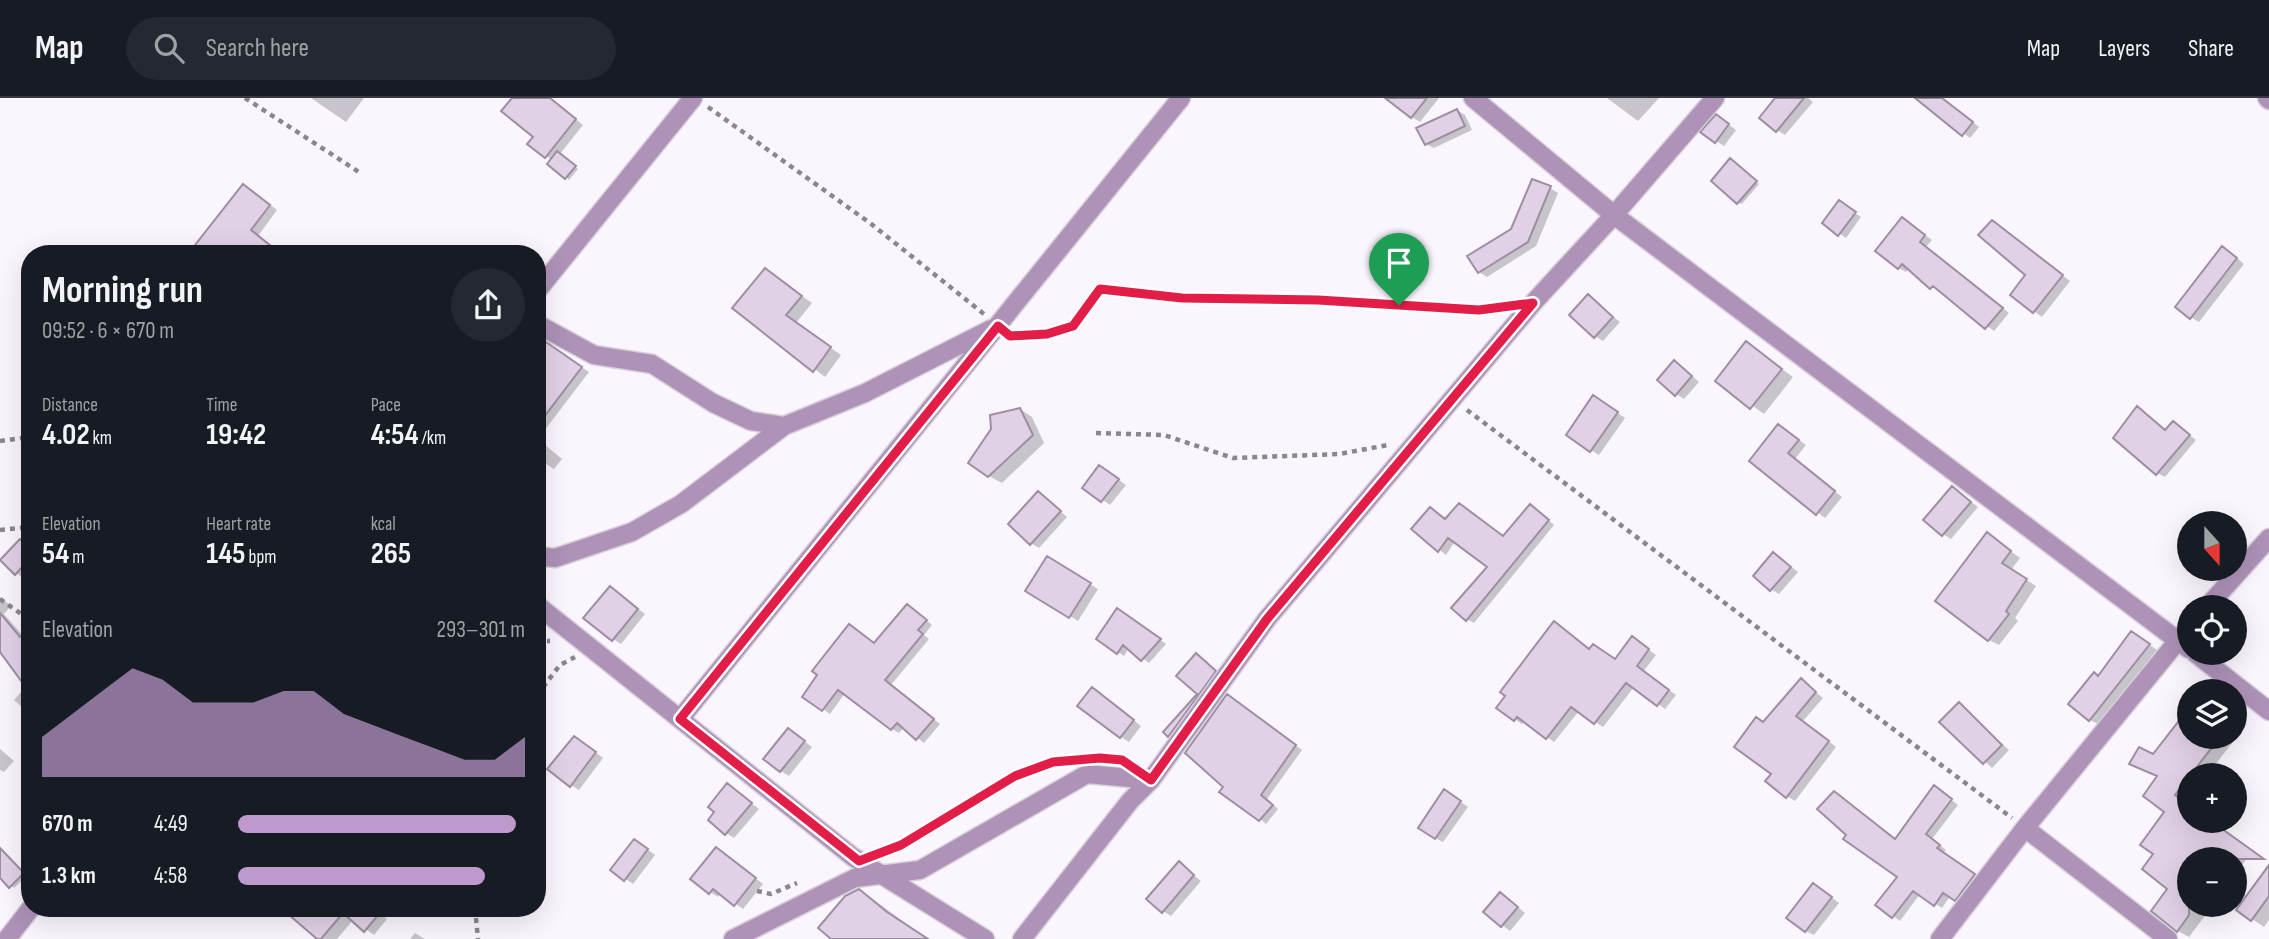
<!DOCTYPE html>
<html lang="en">
<head>
<meta charset="utf-8">
<style>
  :root { --surface:#171b24; --page:#242831; --text:#f1f3f6; --muted:#9ea1a6; --line:#363941; --accent:#be99cd }
  body { margin:0; font-family:"Sofia Sans Condensed",sans-serif; background:var(--page); color:var(--text); height:100vh; display:flex; flex-direction:column; font-size:26px; white-space:nowrap }
  * { box-sizing:border-box; margin:0 }
  p { font-size:23px; color:var(--muted) }
  .icon { flex:none; width:38px; height:38px; fill:none; stroke:currentColor; stroke-width:2; stroke-linecap:round; stroke-linejoin:round }
  .map { position:relative; flex:1; overflow:hidden }
  .panel { position:absolute; left:21px; top:147px; width:525px; height:672px; display:flex; flex-direction:column; background:var(--surface); border-radius:28px; box-shadow:0 7px 28px #0002 }
  .panel>* { flex:none }
  .needle { width:46px; rotate:159deg }
  .fabs { position:absolute; left:2177px; top:413px; display:grid; gap:14px }
  .fabs a { display:grid; place-items:center; width:70px; height:70px; border-radius:50%; background:var(--surface); box-shadow:0 7px 28px #0002; font-size:35px }
  .pin { position:absolute; display:grid; place-items:center; width:60px; height:60px; color:#fff; margin:-72px -30px; border-radius:50% 50% 50% 0; rotate:-45deg; box-shadow:0 0 7px #0007 }
  .pin .icon { rotate:45deg }
  .round { display:grid; place-items:center; flex:none; width:74px; height:74px; border-radius:37px; background:var(--page) }
  .head { display:flex; align-items:center; justify-content:space-between; height:119px; padding:0 21px }
  h1 { font-size:38px; font-weight:700; line-height:52px }
  .stats { display:grid; grid-template-columns:repeat(3,1fr); gap:10px; height:119px; padding:7px 21px }
  .stats div { display:grid; align-content:center }
  .stats b { font-size:30px; font-weight:700 }
  .stats small { font-size:19px; font-weight:400 }
  .stats p { font-size:19px }
  .chart { height:196px; padding:14px 21px }
  .chart p { display:flex; justify-content:space-between }
  .chart svg { width:100%; height:126px; margin-top:7px; fill:var(--accent); opacity:.7 }
  ul { padding:0 21px; list-style:none; font-size:23px }
  li { display:grid; grid-template-columns:112px 84px 1fr; align-items:center; height:52px }
  li i { height:18px; border-radius:9px; background:var(--accent) }
  header { display:flex; align-items:center; gap:42px; box-sizing:border-box; height:98px; padding:0 35px; background:var(--surface); border-bottom:2px solid var(--line) }
  header strong { font-size:33px }
  nav { display:flex; gap:38px; margin-inline-start:auto; font-size:24px }
  .search { width:490px; height:63px; background:var(--page); display:flex; align-items:center; gap:18px; box-sizing:border-box; padding:0 24px; border-radius:38px; color:var(--muted); font-size:26px }
  .map>svg:first-child { display:block }
  .shadow { fill:#0003 }
  .building { fill:#e1d1e7; stroke:#9d8ea2; stroke-width:2 }
  .lines { fill:none; stroke-linecap:round; stroke-linejoin:round }
  .minor-casing { stroke:#d6d0d9; stroke-width:21 }
  .path { stroke:#8b858d; stroke-width:4.5; stroke-dasharray:5 5; stroke-linecap:butt }
  .minor { stroke:#ae92b8; stroke-width:18 }
  .route-casing { stroke:#fff; stroke-width:14 }
  .route { stroke:#e11d48; stroke-width:9 }
</style>
</head>
<body>
<header>
<strong>Map</strong>
<div class="search"><svg class="icon" aria-label="search" viewBox="0 0 24 24"><circle cx="10" cy="10" r="6"/><path d="M15 15l6 6"/></svg>Search here</div>
<nav><a>Map</a><a>Layers</a><a>Share</a></nav>
</header>
<div class="map">
<svg width="2269" height="841" viewBox="0 0 2269 841">
  <rect width="100%" height="100%" fill="#fbf5fe"/>
  <path class="shadow" d="M311,0H364L346,24Z
    M514,0H549L583,27L560,56L578,71L569,82L552,62L530,46L536,38Z
    M1400,0H1439L1420,24L1412,19Z
    M1607,0H1659L1638,23Z
    M1778,0H1808L1813,4L1785,37L1777,32Z
    M1918,0H1941L1979,29L1970,40Z
    M1457,12L1465,17L1472,32L1434,50L1426,46Z
    M1724,23L1736,32L1724,48L1703,34Z
    M1734,64L1759,86L1742,106L1738,104Z
    M1550,90L1558,95L1536,148L1487,179L1479,174Z
    M252,93L277,112L258,138L281,156H236Z
    M1846,109L1861,119L1846,140L1825,125Z
    M1992,124L2070,183L2042,219L2012,197L2028,177Z
    M1910,126L1932,142L1926,149L2009,215L1994,233L1909,170L1906,174L1899,170Z
    M2231,155L2244,166L2199,224L2191,219Z
    M776,179L812,205L796,225L841,257L825,279L735,209Z
    M1588,198L1620,224L1603,243L1595,238Z
    M1746,245L1793,279L1764,316L1717,282Z
    M554,250L589,274L538,341L562,361L554,371L537,360V258Z
    M1682,269L1699,284L1684,301L1676,296Z
    M1602,304L1625,320L1599,357L1591,352Z
    M1020,311L1032,319L1044,345L1002,385L989,378Z
    M2174,325L2196,342L2165,379L2157,375L2167,333Z
    M1786,332L1806,347L1795,361L1842,399L1825,420L1751,362Z
    M1108,374L1126,387L1110,407L1084,389Z
    M1952,390L1978,409L1951,441L1943,436Z
    M1039,395L1067,419L1039,450L1031,445Z
    M1537,412L1554,427L1474,525L1467,521L1489,469L1455,443L1446,457L1414,431L1445,422L1504,439Z
    M1988,436L2020,460L2011,472L2036,488L2015,520L2018,523L1999,547L1989,542Z
    M20,443L30,449V473L24,480L16,475Z
    M1774,456L1798,474L1779,496L1771,491Z
    M1048,461L1098,491L1078,523L1028,492Z
    M610,490L645,516L621,546L613,541Z
    M0,499L11,508L4,516L24,539L0,551Z
    M914,512L932,527L924,537L929,541L891,587L940,626L924,645L904,629L899,635L892,631L845,595L830,616L804,598L875,547Z
    M1124,516L1166,546L1149,565L1129,550L1124,558L1118,554Z
    M2140,540L2157,552L2098,626L2090,622L2099,579Z
    M1640,545L1656,557L1643,574L1676,597L1665,611L1634,589L1603,629L1579,613L1554,644L1525,623L1522,626L1499,610L1590,552L1616,563Z
    M1202,561L1221,577L1175,641L1169,638L1199,596Z
    M1802,583L1823,600L1803,623L1836,649L1795,703L1787,698L1774,676L1764,626Z
    M30,584V616L14,602Z
    M1100,596L1141,628L1129,644L1121,639Z
    M1234,602L1302,652L1267,701L1278,711L1266,726L1225,689Z
    M1959,607L2009,652L1992,670L1942,624Z
    M2189,613V639H2235V616L2247,626L2207,677H2189V701L2186,705L2189,708V723H2210L2252,753L2235,777V761H2189V807H2213L2189,839L2178,833L2169,791L2156,756L2167,713L2159,679L2143,672Z
    M796,637L812,649L789,678L781,673Z
    M582,644L603,660L579,692L571,687Z
    M0,651L14,663L4,674L0,672Z
    M728,687L759,711L734,740L726,735Z
    M1941,694L1958,707L1932,741L1946,752L1943,755L1981,782L1963,806L1950,798L1942,810L1920,796L1900,823L1878,807L1899,779L1896,743Z
    M1452,698L1468,709L1443,744L1435,740Z
    M643,748L655,757L633,786L613,772Z
    M724,756L763,786L743,811L721,795L718,799L710,794Z
    M11,762L27,778L14,790L0,777V768Z
    M1179,766L1201,783L1171,818L1163,813Z
    M2269,770V822L2264,829L2252,821Z
    M1821,791L1839,805L1814,837L1806,833Z
    M859,793L867,797L926,840L833,841Z
    M1508,801L1525,815L1510,833L1485,814Z
    M337,810L344,816L349,810H373L387,821L374,837L353,822L337,841H320Z
    M415,835L423,840L425,841H410Z"/>
  <path class="building" d="M512,0H550L576,21L545,60L527,46L533,39L501,13Z
    M1385,0H1427L1411,20Z
    M1775,0H1804L1776,34L1759,20Z
    M1915,0H1942L1973,24L1962,38Z
    M1457,11L1465,28L1425,47L1416,30Z
    M1716,16L1729,26L1715,45L1700,34Z
    M557,53L576,68L565,81L547,66Z
    M1730,60L1757,83L1737,106L1711,83Z
    M1532,81L1551,88L1528,144L1478,175L1467,158L1511,131Z
    M243,86L270,107L251,132L281,156H188Z
    M1839,102L1856,114L1838,138L1822,125Z
    M1902,119L1925,137L1920,144L2003,210L1985,231L1933,188L1930,191L1902,166L1898,171L1875,153Z
    M1992,122L2063,177L2033,215L2010,197L2025,177L1978,137Z
    M2222,148L2237,160L2190,221L2175,209Z
    M765,170L802,198L786,217L831,249L813,274L732,210Z
    M1588,196L1613,219L1594,240L1569,217Z
    M1746,243L1782,271L1750,311L1715,283Z
    M546,244L582,269L537,328V254Z
    M1674,262L1692,278L1675,298L1657,282Z
    M1593,297L1618,314L1590,354L1566,337Z
    M2137,308L2165,332L2173,323L2190,337L2156,377L2113,340Z
    M1020,310L1033,337L988,379L968,365L991,331L990,317Z
    M1778,326L1799,342L1788,355L1835,393L1816,417L1749,363Z
    M1099,367L1119,381L1101,404L1082,390Z
    M1952,388L1971,404L1942,438L1923,422Z
    M1038,393L1061,413L1030,447L1008,426Z
    M1459,405L1503,438L1530,406L1549,422L1466,523L1451,510L1487,469L1448,440L1438,454L1411,431L1430,409L1445,421Z
    M1987,434L2011,453L2002,465L2027,481L2006,513L2009,516L1988,543L1935,503Z
    M20,441L30,450V460L15,477L0,462Z
    M1773,454L1791,469L1770,493L1753,478Z
    M1047,458L1091,485L1069,520L1025,493Z
    M610,488L638,511L612,543L583,520Z
    M907,506L927,522L918,532L923,536L885,582L934,621L916,642L897,625L891,632L838,592L822,613L802,599L817,577L812,573L849,526L874,545Z
    M1117,510L1161,541L1141,563L1123,547L1117,556L1096,541Z
    M0,515L20,539L30,532V595L0,554Z
    M1554,523L1589,551L1593,546L1615,561L1632,538L1649,551L1637,568L1669,592L1657,608L1626,585L1594,626L1571,609L1546,641L1517,619L1514,623L1496,610L1505,598L1500,594Z
    M2131,533L2150,546L2089,623L2068,606L2094,574L2098,578Z
    M1196,555L1216,573L1168,639L1163,634L1197,596L1176,578Z
    M1801,580L1816,594L1796,618L1829,643L1786,700L1765,683L1771,676L1734,649L1756,619L1763,624Z
    M1092,589L1134,622L1120,640L1077,608Z
    M1227,596L1296,647L1261,697L1273,707L1259,723L1219,694L1223,689L1185,655Z
    M1959,604L2002,647L1983,666L1939,624Z
    M2189,610V639H2220L2175,697L2189,707V723H2211L2264,761H2189V817L2177,834L2151,813L2167,791L2142,771L2153,756L2140,747L2164,714L2143,698L2157,678L2129,666L2139,649L2153,656Z
    M788,630L805,643L780,674L763,661Z
    M574,638L596,654L570,689L547,671Z
    M727,685L752,705L725,737L708,722L714,714L708,709Z
    M1934,687L1952,701L1926,736L1940,747L1937,750L1975,776L1955,803L1943,795L1934,808L1913,793L1892,820L1875,807L1897,779L1843,741L1846,737L1817,711L1834,693L1895,741Z
    M1444,691L1461,703L1435,741L1418,730Z
    M634,741L648,751L624,783L610,772Z
    M716,749L756,780L734,808L713,791L709,796L690,781Z
    M0,750L24,775L9,790L0,780Z
    M1179,763L1194,777L1162,815L1146,801Z
    M2269,767V798L2251,823L2236,812Z
    M1813,785L1832,799L1805,834L1786,820Z
    M859,791L887,814L928,841H831L818,830L845,798Z
    M1500,794L1518,809L1501,829L1483,814Z
    M281,810H384L364,834L343,815L321,841H317Z"/>
  <g class="lines">
    <defs>
      <path id="minor" d="M1473,0L1614,117L2189,551
        M2267,0L2269,2
        M537,193L693,0
        M537,226L594,257L652,266L713,305L751,323L784,328
        M537,458L555,460L632,434L681,406L784,328L865,295L991,231
        M537,507L853,759L985,841
        M2207,509L2269,440
        M2195,555L2269,613
        M680,621L1181,0
        M2025,730L2168,841
        M7,841L31,810
        M733,841L855,780L920,772L1087,676L1151,682L1267,521L1533,205L1614,117L1715,0
        M1022,841L1130,703L1151,682
        M1940,841L2025,730L2189,529"/>
    </defs>
    <use href="#minor" class="minor-casing"/>
    <path class="path" d="M245,0L362,76
      M708,9L870,125L984,216
      M1012,238L1047,236L1073,228L1100,191L1182,200L1319,202L1479,212L1504,209
      M1467,312L2012,720
      M1096,335L1164,337L1233,360L1339,356L1388,347
      M0,343L30,339
      M0,432L30,429
      M0,501L30,522
      M537,543H550
      M537,597L560,567L575,559
      M885,755C934,729 1015,665 1069,664
      M757,793L771,796L797,785
      M475,810L478,841"/>
    <use href="#minor" class="minor"/>
  </g>
  <g class="lines">
    <defs>
      <path id="route" d="M1100,191L1182,200L1318,202L1479,212L1533,205L1267,521L1151,682L1122,662L1100,660L1053,664L1015,678L901,747L859,763L680,621L998,228L1010,238L1047,236L1073,228Z"/>
    </defs>
    <use href="#route" class="route-casing"/>
    <use href="#route" class="route"/>
  </g>
</svg>
<div class="fabs">
<a><svg class="needle" viewBox="-14 -14 28 28"><path d="M0-13l5 13h-10z" fill="#e53935"/><path d="M0 13l5-13h-10z" fill="#9ea1a6"/></svg></a>
<a><svg class="icon" aria-label="locate" viewBox="0 0 24 24"><circle cx="12" cy="12" r="6"/><path d="M12 2v4M12 18v4M2 12h4M18 12h4"/></svg></a>
<a><svg class="icon" aria-label="layers" viewBox="0 0 24 24"><path d="M12 4l9 5-9 5-9-5zM3 14l9 5 9-5"/></svg></a>
<a>+</a>
<a>−</a>
</div>
<div class="pin" style="left:1399px;top:207px;background:#1e9e55"><svg class="icon" aria-label="arrive" viewBox="0 0 24 24"><path d="M6 21V4h12l-3 4 3 4H6"/></svg></div>
<section class="panel">
<div class="head"><div><h1>Morning run</h1><p>09:52 · 6 × 670 m</p></div><a class="round"><svg class="icon" aria-label="share" viewBox="0 0 24 24"><path d="M12 15V3M7 8l5-5 5 5M5 13v7h14v-7"/></svg></a></div>
<div class="stats">
<div><p>Distance</p><b>4.02<small> km</small></b></div>
<div><p>Time</p><b>19:42</b></div>
<div><p>Pace</p><b>4:54<small> /km</small></b></div>
</div>
<div class="stats">
<div><p>Elevation</p><b>54<small> m</small></b></div>
<div><p>Heart rate</p><b>145<small> bpm</small></b></div>
<div><p>kcal</p><b>265</b></div>
</div>
<div class="chart"><p><span>Elevation</span>293–301 m</p>
<svg viewBox="0 0 160 44" preserveAspectRatio="none"><path d="M0 44V30L10 22L20 14L30 6L40 10L50 18L60 18L70 18L80 14L90 14L100 22L110 26L120 30L130 34L140 38L150 38L160 30V44z"/></svg>
</div>
<ul>
<li><b>670 m</b>4:49<i style="width:97%"></i></li>
<li><b>1.3 km</b>4:58<i style="width:86%"></i></li>
</ul>
</section>
</div>
</body>
</html>
